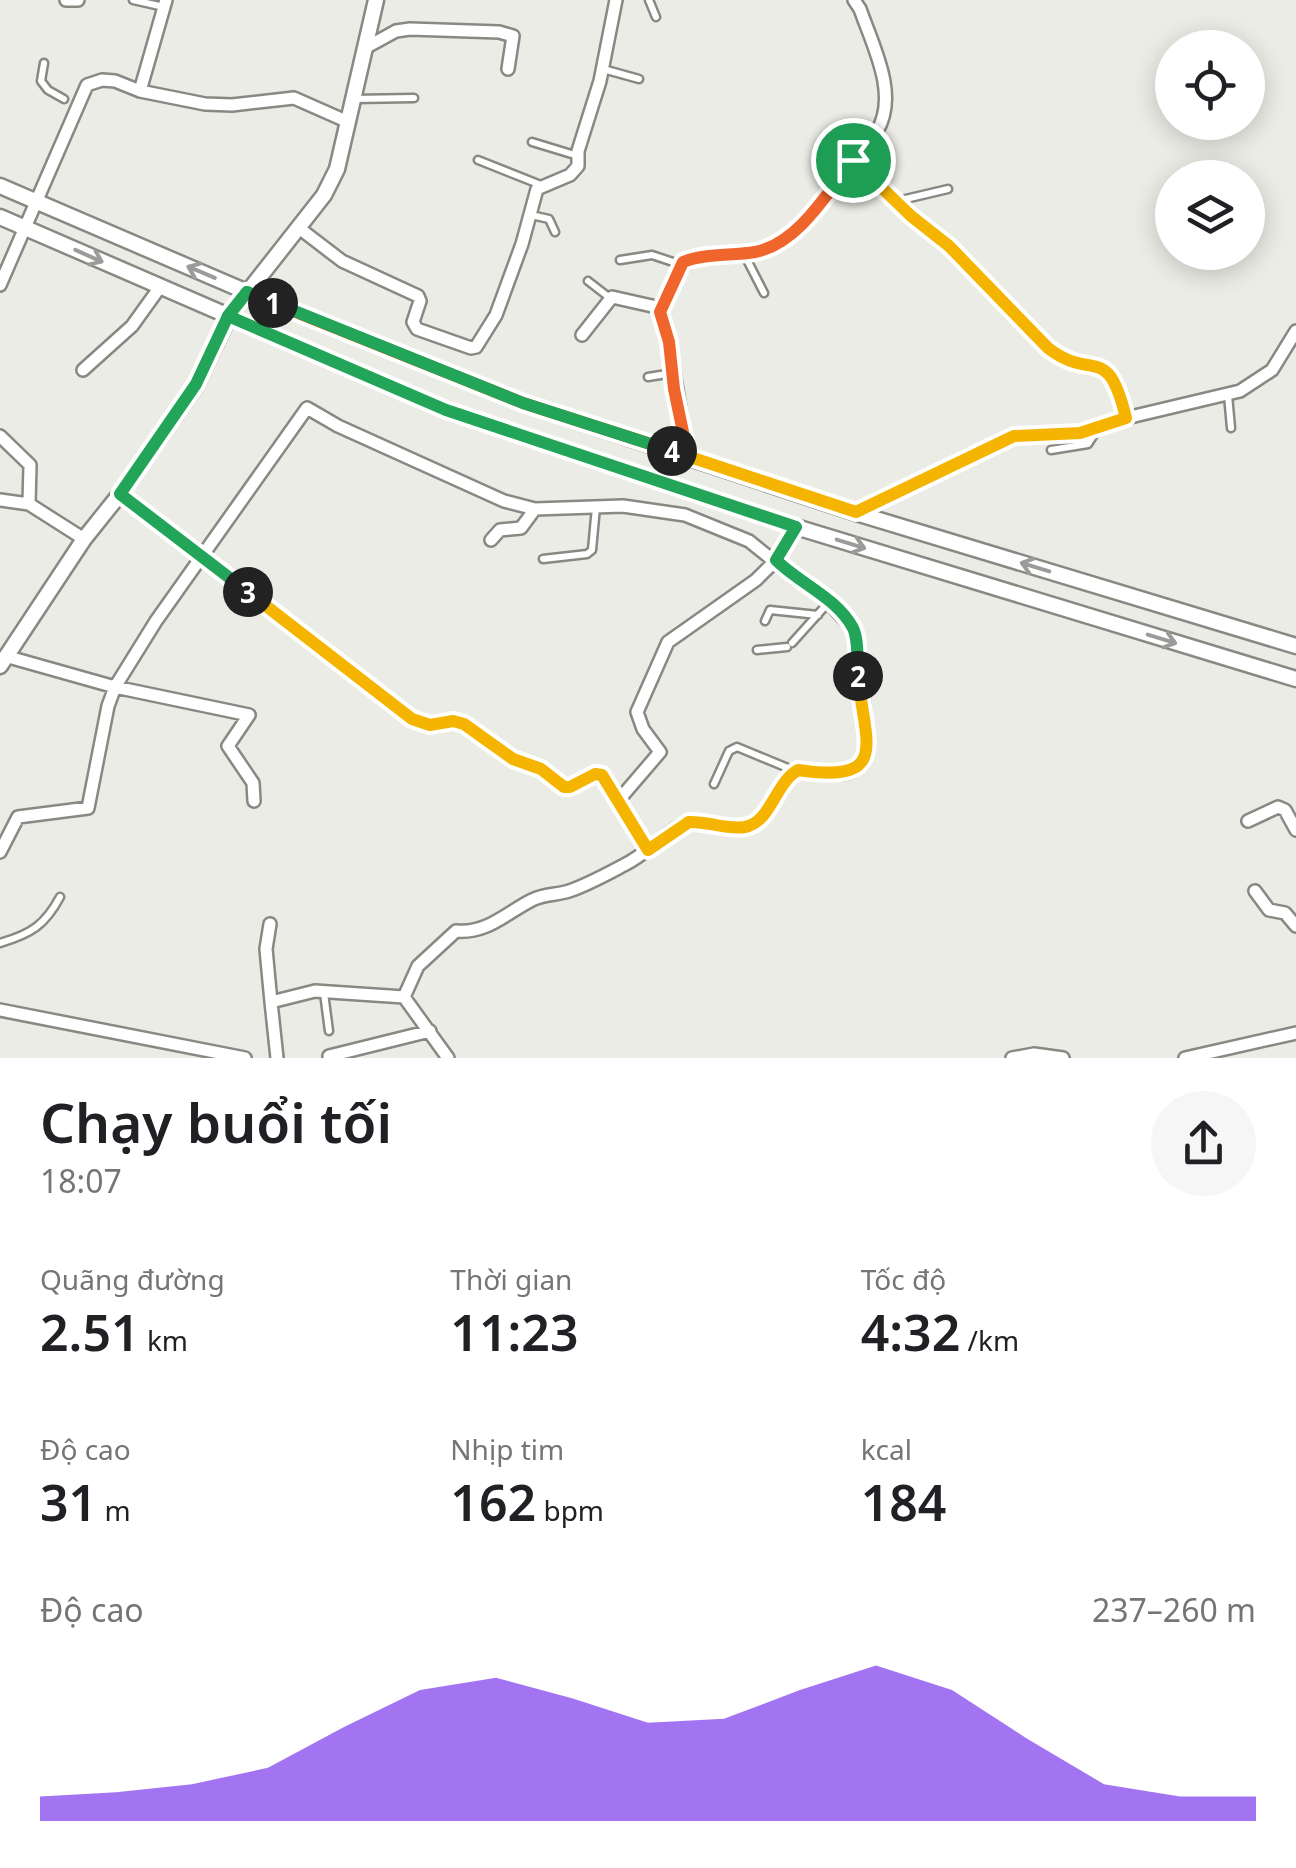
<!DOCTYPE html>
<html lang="vi">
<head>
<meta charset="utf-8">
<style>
  :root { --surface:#fff; --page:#f6f6f6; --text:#202124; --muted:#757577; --accent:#7c3aed }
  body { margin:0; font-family:"Noto Sans",sans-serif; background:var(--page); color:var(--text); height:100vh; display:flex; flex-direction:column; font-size:38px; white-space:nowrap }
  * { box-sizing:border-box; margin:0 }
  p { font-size:32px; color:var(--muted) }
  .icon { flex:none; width:55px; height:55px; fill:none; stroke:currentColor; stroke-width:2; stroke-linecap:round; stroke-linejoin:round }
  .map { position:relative; height:1058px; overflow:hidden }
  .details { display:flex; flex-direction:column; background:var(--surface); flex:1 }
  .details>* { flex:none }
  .buttons { position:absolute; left:1155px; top:30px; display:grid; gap:20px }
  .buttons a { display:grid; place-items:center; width:110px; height:110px; border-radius:50%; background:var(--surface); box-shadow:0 5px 25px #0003; font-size:50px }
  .pin { position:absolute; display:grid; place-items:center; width:85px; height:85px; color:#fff; margin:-42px; border:5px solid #fff; border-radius:50%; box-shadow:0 2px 10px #0007 }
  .km { position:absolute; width:50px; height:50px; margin:-25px; border-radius:50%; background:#222; color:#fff; font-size:28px; line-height:50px; text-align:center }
  .round { display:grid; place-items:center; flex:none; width:105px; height:105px; border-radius:52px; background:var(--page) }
  .overview { display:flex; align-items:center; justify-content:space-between; height:170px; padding:0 40px }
  h1 { font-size:55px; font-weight:600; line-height:75px }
  .figures { display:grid; grid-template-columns:repeat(3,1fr); gap:15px; height:170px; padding:10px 40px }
  .figures div { display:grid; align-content:center }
  .figures b { font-size:50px; font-weight:600 }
  .figures small { font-size:28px; font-weight:400 }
  .figures p { font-size:28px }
  .chart { height:280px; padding:20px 40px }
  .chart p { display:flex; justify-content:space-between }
  .chart svg { width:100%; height:180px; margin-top:10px; fill:var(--accent); opacity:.7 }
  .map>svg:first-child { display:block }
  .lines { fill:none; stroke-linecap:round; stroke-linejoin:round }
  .service-casing { stroke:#898983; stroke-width:11 }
  .minor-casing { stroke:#898983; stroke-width:16 }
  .tertiary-casing { stroke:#898983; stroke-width:19 }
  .service { stroke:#fff; stroke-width:6 }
  .minor { stroke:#fff; stroke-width:11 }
  .tertiary { stroke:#fff; stroke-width:14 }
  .oneway { stroke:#9c9b9a }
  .split-1-casing { stroke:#fff; stroke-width:20 }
  .split-2-casing { stroke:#fff; stroke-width:20 }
  .split-3-casing { stroke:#fff; stroke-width:20 }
  .split-4-casing { stroke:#fff; stroke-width:20 }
  .split-5-casing { stroke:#fff; stroke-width:20 }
  .split-1 { stroke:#f0652b; stroke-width:12 }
  .split-2 { stroke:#22a559; stroke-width:12 }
  .split-3 { stroke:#f5b400; stroke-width:12 }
  .split-4 { stroke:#22a559; stroke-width:12 }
  .split-5 { stroke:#f5b400; stroke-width:12 }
</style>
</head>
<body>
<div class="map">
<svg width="1296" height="1058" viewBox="0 0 1296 1058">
  <rect width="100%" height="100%" fill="#ecece6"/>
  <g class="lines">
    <defs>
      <path id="service" d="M133,0L164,7
        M649,0L656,17
        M44,63L41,81L48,90L64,99
        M603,69L639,79
        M353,99L414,98
        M532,142L578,156
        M478,160L541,185
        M897,201L948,189
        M531,215L549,219L555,232
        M744,254L764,293
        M620,260L652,255L682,265
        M588,281L610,298
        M648,377L673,373
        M1228,395L1231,428
        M1051,450L1088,444L1097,430
        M543,559L587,554L592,550L596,507
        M765,621L770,610L818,615
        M792,643L828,603
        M757,650L787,647
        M714,784L729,751L737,747L795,771
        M0,943C31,934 45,925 60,897
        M324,993L329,1031"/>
      <path id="minor" d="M66,0H78
        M365,48L396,31L410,29L499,32L513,36L508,69
        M140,91L166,0
        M853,160L911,216L949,246L1048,348C1094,382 1107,341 1126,418
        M299,228L342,261L418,296L420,301L413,322L417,329L471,348L476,347L496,315L522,244L537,189L570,175L578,166V151L600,81L616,0
        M0,285L87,85L102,80L115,81L140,91L205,104L232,105L294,98L346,121
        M582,335L612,297L661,308
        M83,370L132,326L160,287
        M0,436L30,465L29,504
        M688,456L669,342L660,312L661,305L687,260C712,256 740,257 764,249C806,236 849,165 877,131C899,95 873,46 860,9L854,0
        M120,494L412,719L430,725L453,721L464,725L504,754L541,769L564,787H570L595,774L602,775L648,850
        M0,500L29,504L84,539
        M856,513L1014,435L1080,433L1126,418L1240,391L1272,370L1296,331
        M491,540L500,530L521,528L535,509
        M5,656L115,687L249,715L228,746L253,783L254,801
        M618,801L660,752L643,729L637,712L668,642L756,580L776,560L796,527
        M1248,821L1278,807L1285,810L1296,830
        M0,852L18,817L88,808L108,706L115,687L156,621L307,408L338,426L504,501L535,509L623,506L685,515L749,541L795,578L819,592L849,624L855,635C857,656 873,751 863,763C844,785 819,766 797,771C777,775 771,820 748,826C726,833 701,814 680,826C660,837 645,855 624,865C607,874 587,885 569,891C557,895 543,894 532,900C506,913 487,934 456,931L418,966L404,997
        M1255,891L1269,910L1285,913L1296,926
        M270,924L266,949L271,1002
        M0,1010L245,1058
        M329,1056L430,1031
        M277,1058L271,1002L315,991L404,997L448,1058
        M1012,1058L1034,1054L1063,1058
        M1185,1058L1296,1033"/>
      <path id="tertiary" d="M0,186L247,292L523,403L856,513L1296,646
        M0,217L446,410L796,527L1296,679
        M0,666L84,539L120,494L196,385L229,316L324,195L337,169L376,0"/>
    </defs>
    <use href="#service" class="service-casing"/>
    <use href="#minor" class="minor-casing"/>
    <use href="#tertiary" class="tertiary-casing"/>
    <use href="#service" class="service"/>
    <use href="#minor" class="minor"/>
    <use href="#tertiary" class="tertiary"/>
  </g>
  <defs><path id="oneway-shaft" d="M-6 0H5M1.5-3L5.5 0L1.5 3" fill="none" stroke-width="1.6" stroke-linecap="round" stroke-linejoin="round" transform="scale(2.5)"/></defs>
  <g class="oneway">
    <use href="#oneway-shaft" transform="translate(89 256) rotate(24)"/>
    <use href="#oneway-shaft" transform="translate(201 272) rotate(-157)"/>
    <use href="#oneway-shaft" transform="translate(851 544) rotate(17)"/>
    <use href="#oneway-shaft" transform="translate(1035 567) rotate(-163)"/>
    <use href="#oneway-shaft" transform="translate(1162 639) rotate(17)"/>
  </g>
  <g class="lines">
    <defs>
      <path id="split-1" d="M273,303L523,403L688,456L674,389L669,342L660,312L683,262C705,253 732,256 755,252C798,244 828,192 853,160"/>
      <path id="split-2" d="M273,303L247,292L228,316L446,410L796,527L776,560C800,584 836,597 853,628C859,641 857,662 858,676"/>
      <path id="split-3" d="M248,592L412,719L430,725L453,721L464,724L513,759L541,769L564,787H570L595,774L602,775L648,850L689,822C707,821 726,830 745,827C771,822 775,783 798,770C892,784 864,742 858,676"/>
      <path id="split-4" d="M248,592L120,494L196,384L228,316L247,292L523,403L672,451"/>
      <path id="split-5" d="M672,451L856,512L1014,436L1080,433L1126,418C1107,340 1093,383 1048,348L949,246L911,216L853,160"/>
    </defs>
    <use href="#split-1" class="split-1-casing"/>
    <use href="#split-2" class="split-2-casing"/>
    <use href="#split-3" class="split-3-casing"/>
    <use href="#split-4" class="split-4-casing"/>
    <use href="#split-5" class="split-5-casing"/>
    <use href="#split-1" class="split-1"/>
    <use href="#split-2" class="split-2"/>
    <use href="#split-3" class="split-3"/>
    <use href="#split-4" class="split-4"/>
    <use href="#split-5" class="split-5"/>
  </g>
</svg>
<div class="buttons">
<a><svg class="icon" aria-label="locate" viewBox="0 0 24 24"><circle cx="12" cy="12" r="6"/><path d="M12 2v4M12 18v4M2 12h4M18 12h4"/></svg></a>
<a><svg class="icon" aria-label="layers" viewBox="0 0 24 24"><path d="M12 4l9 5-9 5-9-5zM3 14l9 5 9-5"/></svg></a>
</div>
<div class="pin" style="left:853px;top:160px;background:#1e9e55"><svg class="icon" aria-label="arrive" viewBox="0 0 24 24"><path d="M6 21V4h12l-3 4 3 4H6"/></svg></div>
<b class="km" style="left:273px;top:303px">1</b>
<b class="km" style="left:858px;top:676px">2</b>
<b class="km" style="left:248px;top:592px">3</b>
<b class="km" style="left:672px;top:451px">4</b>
</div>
<section class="details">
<div class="overview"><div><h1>Chạy buổi tối</h1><p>18:07</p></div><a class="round"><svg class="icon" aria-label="share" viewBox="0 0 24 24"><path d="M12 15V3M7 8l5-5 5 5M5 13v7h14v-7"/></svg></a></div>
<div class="figures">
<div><p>Quãng đường</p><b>2.51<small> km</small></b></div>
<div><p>Thời gian</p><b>11:23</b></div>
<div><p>Tốc độ</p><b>4:32<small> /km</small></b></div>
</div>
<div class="figures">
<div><p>Độ cao</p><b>31<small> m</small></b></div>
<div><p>Nhịp tim</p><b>162<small> bpm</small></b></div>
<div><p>kcal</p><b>184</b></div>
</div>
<div class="chart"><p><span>Độ cao</span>237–260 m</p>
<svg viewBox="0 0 160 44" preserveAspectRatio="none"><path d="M0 44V38L10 37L20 35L30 31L40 21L50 12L60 9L70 14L80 20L90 19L100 12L110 6L120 12L130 24L140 35L150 38L160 38V44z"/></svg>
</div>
</section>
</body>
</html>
